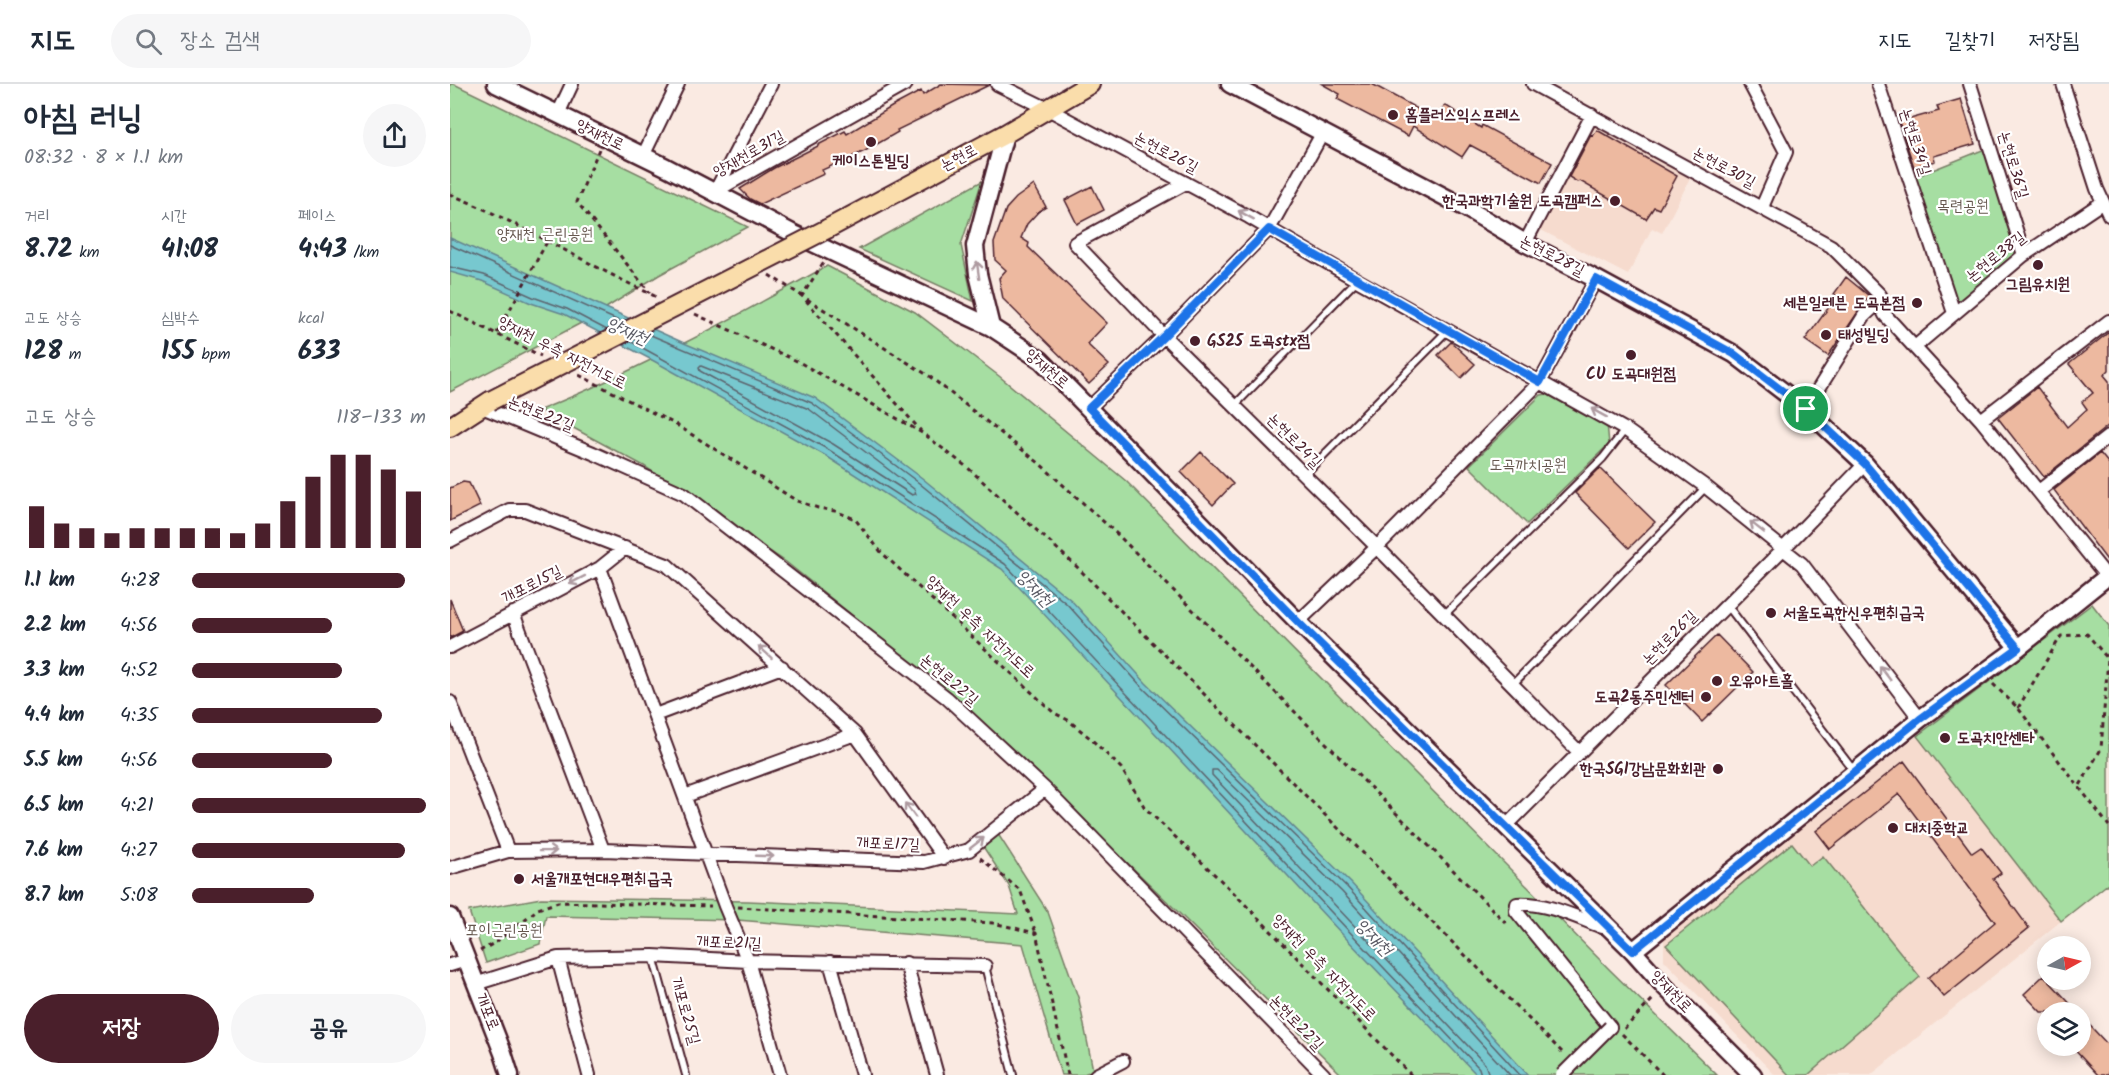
<!DOCTYPE html>
<html lang="ko">
<head>
<meta charset="utf-8">
<style>
  :root { --surface:#fff; --page:#f6f6f7; --text:#1f2937; --muted:#747a83; --line:#e0e1e3; --accent:#4a1f2b }
  body { margin:0; font-family:Kalam,"Poor Story",sans-serif; background:var(--page); color:var(--text); height:100vh; display:flex; flex-direction:column; font-size:22px; white-space:nowrap }
  * { box-sizing:border-box; margin:0 }
  p { font-size:20px; color:var(--muted) }
  .icon { flex:none; width:33px; height:33px; fill:none; stroke:currentColor; stroke-width:2; stroke-linecap:round; stroke-linejoin:round }
  .map { position:relative; flex:1; overflow:hidden }
  .side { display:flex; flex-direction:column; background:var(--surface); width:450px }
  .side>* { flex:none }
  .needle { width:39px; rotate:82deg }
  .tools { position:absolute; left:1587px; top:852px; display:grid; gap:12px }
  .tools a { display:grid; place-items:center; width:54px; height:54px; border-radius:50%; background:var(--surface); box-shadow:0 3px 15px #0003; font-size:30px }
  .pin { position:absolute; display:grid; place-items:center; width:51px; height:51px; color:#fff; margin:-26px; border:3px solid #fff; border-radius:50%; box-shadow:0 2px 6px #0007 }
  .round { display:grid; place-items:center; flex:none; width:63px; height:63px; border-radius:32px; background:var(--page) }
  .summary { display:flex; align-items:center; justify-content:space-between; height:102px; padding:0 24px }
  h1 { font-size:33px; font-weight:700; line-height:45px }
  .stats { display:grid; grid-template-columns:repeat(3,1fr); gap:9px; height:102px; padding:6px 24px }
  .stats div { display:grid; align-content:center }
  .stats b { font-size:26px; font-weight:700 }
  .stats small { font-size:16px; font-weight:400 }
  .stats p { font-size:16px }
  .chart { height:168px; padding:12px 24px }
  .chart p { display:flex; justify-content:space-between }
  .chart svg { width:100%; height:108px; margin-top:6px; stroke:var(--accent); stroke-width:6 }
  .button { display:flex; gap:12px; margin-top:auto; padding:12px 24px }
  .button a { flex:1; height:69px; border-radius:36px; background:var(--accent); color:#fff; font-size:24px; font-weight:700; line-height:69px; text-align:center }
  .button a+a { background:var(--page); color:var(--text) }
  ul { padding:0 24px; list-style:none; font-size:20px }
  li { display:grid; grid-template-columns:96px 72px 1fr; align-items:center; height:45px }
  li i { height:15px; border-radius:8px; background:var(--accent) }
  header { display:flex; align-items:center; gap:36px; box-sizing:border-box; height:84px; padding:0 30px; background:var(--surface); border-bottom:2px solid var(--line) }
  header strong { font-size:28px }
  nav { display:flex; gap:33px; margin-inline-start:auto; font-size:21px }
  .search { width:420px; height:54px; background:var(--page); display:flex; align-items:center; gap:15px; box-sizing:border-box; padding:0 21px; border-radius:33px; color:var(--muted); font-size:22px }
  main { display:flex; flex:1; min-height:0 }
  .map>svg:first-child { display:block }
  .built { fill:#f6dbce }
  .green { fill:#a6dea2; stroke:#787e66; stroke-width:1.5 }
  .water { fill:#77c8cf; stroke:#65848d; stroke-width:1.5 }
  .lines { fill:none; stroke-linecap:round; stroke-linejoin:round }
  .shore { stroke:#5c636d; stroke-width:1.5 }
  .building { fill:#edb9a0; stroke:#4a1f2b; stroke-width:1.5 }
  .lane-casing { stroke:#4a1f2b; stroke-width:10 }
  .street-casing { stroke:#4a1f2b; stroke-width:16 }
  .secondary-casing { stroke:#4a1f2b; stroke-width:21 }
  .primary-casing { stroke:#4a1f2b; stroke-width:22 }
  .path { stroke:#4a1f2b; stroke-width:3; stroke-dasharray:4.5 4.5; stroke-linecap:butt }
  .lane { stroke:#fff; stroke-width:6 }
  .street { stroke:#fff; stroke-width:12 }
  .secondary { stroke:#fff; stroke-width:16 }
  .primary { stroke:#faddab; stroke-width:18 }
  .street-bridge-casing { stroke:#4a1f2b; stroke-width:16; stroke-linecap:butt }
  .primary-bridge-casing { stroke:#4a1f2b; stroke-width:22; stroke-linecap:butt }
  .street-bridge { stroke:#fff; stroke-width:12 }
  .primary-bridge { stroke:#faddab; stroke-width:18 }
  .oneway { stroke:#ae9aa0 }
  .route-casing { stroke:#fff; stroke-width:12 }
  .route { stroke:#1a73e8; stroke-width:8 }
  .poi-dot { fill:#4a1f2b; stroke:#fff; stroke-width:2 }
  .labels { text-anchor:middle; dominant-baseline:central; stroke-width:4.5; stroke-linejoin:round; paint-order:stroke }
  .poi-label { font-size:16px; font-weight:bold; fill:#4a1f2b; stroke:#fff; text-anchor:start }
  .street-label { font-size:16px; fill:#4a1f2b; stroke:#fff }
  .park-label { font-size:16px; fill:#66584f; stroke:#fff }
  .water-label { font-size:18px; font-style:italic; fill:#5a5a64; stroke:#fff }
</style>
</head>
<body>
<header>
<strong>지도</strong>
<div class="search"><svg class="icon" aria-label="search" viewBox="0 0 24 24"><circle cx="10" cy="10" r="6"/><path d="M15 15l6 6"/></svg>장소 검색</div>
<nav><a>지도</a><a>길찾기</a><a>저장됨</a></nav>
</header>
<main>
<section class="side">
<div class="summary"><div><h1>아침 러닝</h1><p>08:32 · 8 × 1.1 km</p></div><a class="round"><svg class="icon" aria-label="share" viewBox="0 0 24 24"><path d="M12 15V3M7 8l5-5 5 5M5 13v7h14v-7"/></svg></a></div>
<div class="stats">
<div><p>거리</p><b>8.72<small> km</small></b></div>
<div><p>시간</p><b>41:08</b></div>
<div><p>페이스</p><b>4:43<small> /km</small></b></div>
</div>
<div class="stats">
<div><p>고도 상승</p><b>128<small> m</small></b></div>
<div><p>심박수</p><b>155<small> bpm</small></b></div>
<div><p>kcal</p><b>633</b></div>
</div>
<div class="chart"><p><span>고도 상승</span>118–133 m</p>
<svg viewBox="0 0 160 44" preserveAspectRatio="none"><path d="M5 44V27M15 44V34M25 44V36M35 44V38M45 44V36M55 44V36M65 44V36M75 44V36M85 44V38M95 44V34M105 44V25M115 44V15M125 44V6M135 44V6M145 44V12M155 44V21"/></svg>
</div>
<ul>
<li><b>1.1 km</b>4:28<i style="width:91%"></i></li>
<li><b>2.2 km</b>4:56<i style="width:60%"></i></li>
<li><b>3.3 km</b>4:52<i style="width:64%"></i></li>
<li><b>4.4 km</b>4:35<i style="width:81%"></i></li>
<li><b>5.5 km</b>4:56<i style="width:60%"></i></li>
<li><b>6.5 km</b>4:21<i style="width:100%"></i></li>
<li><b>7.6 km</b>4:27<i style="width:91%"></i></li>
<li><b>8.7 km</b>5:08<i style="width:52%"></i></li>
</ul>
<div class="button"><a>저장</a><a>공유</a></div>
</section>
<div class="map">
<svg width="1659" height="991" viewBox="0 0 1659 991">
  <rect width="100%" height="100%" fill="#faeae2"/>
  <filter id="ink" filterUnits="userSpaceOnUse"><feTurbulence type="fractalNoise" baseFrequency=".0167" numOctaves="2"/><feDisplacementMap in="SourceGraphic" scale="12" xChannelSelector="R" yChannelSelector="G"/><feConvolveMatrix kernelMatrix="1 2 1 2 8 2 1 2 1" color-interpolation-filters="sRGB"/></filter>
  <g filter="url(#ink)">
    <path class="built" d="M1143,39L1242,91L1212,149L1202,144L1178,191L1089,145Z
      M1467,652L1611,837L1421,991H1325L1214,876V848Z"/>
    <path class="green" d="M0,0H4L298,143L209,191L135,237L0,308Z
      M1540,63L1574,171L1504,229L1460,95Z
      M532,97L511,161L523,217L409,165Z
      M377,182L465,228L549,292L676,397L1160,886L1267,991H892L726,826L519,625L336,478L194,382L90,326C189,286 283,234 377,182Z
      M1097,310L1157,339L1159,360L1077,440L1019,382L1091,311Z
      M1642,520L1659,542V799L1611,837L1467,652Z
      M546,747L598,828L629,916L643,986L632,991H611L573,860L287,836L96,832L90,860L36,879L19,827L91,814L298,817L568,830L559,802L532,761Z
      M1342,759L1360,782L1373,772L1470,893L1358,991H1339L1216,861Z"/>
    <path class="water" d="M0,154L234,259L365,314L472,394L621,516L696,599L901,799L1078,991H1027L892,850L552,485L376,372L202,276L114,230L81,219L32,197L0,188Z"/>
    <g class="lines">
      <path class="shore" d="M0,161L171,238
        M0,183L34,191L83,213L117,225L157,246
        M196,249L362,319L469,399L617,520L692,603L897,803L1070,991
        M180,257L379,366L555,480L897,845L1029,984L1031,991
        M251,282L359,325L464,405L466,410L462,411L383,360L250,287L249,284Z
        M1039,991L1035,980L762,691V686H767L892,808L1060,991"/>
    </g>
    <path class="building" d="M491,0L539,1L447,46L448,48L415,67L372,86L374,90L310,120L300,115L290,105L324,84L368,62V61L395,47L397,50L443,22L471,7L473,11Z
      M872,0H922L986,35L995,21L1031,44L1032,41L1102,79L1091,99L1020,61L1012,73L963,42L958,52L887,15L890,10Z
      M1511,15L1525,60L1484,72L1485,77L1464,83L1449,38L1489,27L1487,22Z
      M1147,46L1227,92L1209,125L1204,123L1196,135L1130,97L1127,98L1119,93L1141,51L1143,52Z
      M584,101L596,123L588,128L577,140L571,154L579,159L578,163L657,239L637,260L659,281L639,300L553,215L549,194L556,186L545,176L544,159L556,125L566,114Z
      M642,102L654,126L627,140L615,116Z
      M1396,193L1419,212L1378,272L1355,256L1387,212L1384,210Z
      M1659,248V286L1654,291L1659,297V341L1594,393L1548,334L1587,303L1617,343L1637,325L1632,318L1643,309L1619,280Z
      M1001,258L1025,280L1011,294L988,271Z
      M751,368L783,400L763,421L731,388Z
      M1650,369L1659,380V479L1604,406Z
      M1150,384L1205,438L1179,464L1125,409Z
      M13,398L19,399L30,422L0,437V404Z
      M0,515L13,547L0,554Z
      M1267,551L1303,588L1252,638L1216,601Z
      M1454,677L1522,769L1531,763L1551,789L1543,795L1579,844L1494,913L1478,894L1545,838L1449,710L1380,765L1366,747Z
      M1594,891L1598,896L1628,928H1591L1574,910Z
      M1630,931L1659,962V991H1648L1621,962H1630Z"/>
    <g class="lines">
      <defs>
        <path id="lane" d="M785,321L907,196
          M855,390L998,246
          M1277,521L1404,687
          M994,531L1153,374L1175,346
          M1062,601L1256,403
          M203,872L236,991
          M535,882L563,991"/>
        <path id="street" d="M547,0L596,24L799,133L907,196L1176,346L1256,403L1352,480L1470,635
          M1083,0L1381,162L1430,211L1429,218L1435,231L1531,336L1657,493
          M1300,0L1336,68L1312,123
          M1428,0L1504,229
          M1520,0L1574,171
          M1613,0L1647,105L1659,131
          M108,30L122,0
          M193,72L228,0
          M736,99L625,159L714,252L927,463L1129,668
          M264,108L456,0
          M265,108L321,0
          M1075,159L1142,31
          M1466,262L1574,171L1653,118
          M32,323L143,369L234,410L497,614L595,705L874,991
          M639,324L714,252L819,145L872,50
          M1356,325L1414,232L1429,218
          M1531,336L1659,237
          M1589,407L1659,352
          M0,457L59,426H75L217,481L405,650L494,774
          M150,484L275,822L298,877L330,991
          M63,529L153,766
          M848,538L927,463L1090,298L1146,195
          M0,563L150,484L175,464
          M0,618L58,767
          M205,631L332,583
          M235,712L405,650
          M1055,743L1333,465L1415,380
          M0,784L58,767L153,766L474,778L519,766L595,705
          M1152,843C1126,833 1095,818 1067,820L1066,827L1160,943
          M108,874L139,991
          M380,878L412,991
          M456,879L487,991
          M0,881L16,876
          M25,900L108,874L203,872L298,877L535,882
          M646,991L673,977"/>
        <path id="secondary" d="M46,0L216,83L346,151L541,243L591,276L848,538L1183,867L1215,903L1303,991
          M780,0L1014,123L1075,159L1146,195L1284,270L1356,325L1415,380L1568,564
          M541,243L528,190L525,162L555,50
          M0,833L53,969L60,991
          M1183,867L1470,635L1568,564L1659,491"/>
        <path id="primary" d="M377,145L555,50L640,0
          M0,343L40,317"/>
      </defs>
      <use href="#lane" class="lane-casing"/>
      <use href="#street" class="street-casing"/>
      <use href="#secondary" class="secondary-casing"/>
      <use href="#primary" class="primary-casing"/>
      <path class="path" d="M149,65L127,118L200,209
        M0,110C72,140 138,181 209,214
        M373,179L352,212L471,347
        M319,191L479,292L589,379L667,450L1057,840
        M0,227L91,272
        M245,230L349,278L474,350L518,384L625,481L1115,971
        M47,249L98,156
        M129,291L225,340L347,417L368,424L385,427L405,435L431,468L604,629L618,636L640,654L671,684L695,724L784,809L961,991
        M1543,600L1568,624L1659,742
        M1568,624L1611,552L1637,550L1658,575L1651,665L1629,703
        M530,774L570,806L586,849
        M288,823L543,839L586,849L618,991
        M30,867L46,858L88,825L108,818L261,822
        M1174,945L1205,913
        M1172,950L1213,991"/>
      <use href="#lane" class="lane"/>
      <use href="#street" class="street"/>
      <use href="#secondary" class="secondary"/>
      <use href="#primary" class="primary"/>
      <defs>
        <path id="street-bridge" d="M1112,991L1160,943"/>
        <path id="primary-bridge" d="M40,317L377,145"/>
      </defs>
      <use href="#street-bridge" class="street-bridge-casing"/>
      <use href="#primary-bridge" class="primary-bridge-casing"/>
      <use href="#street-bridge" class="street-bridge"/>
      <use href="#primary-bridge" class="primary-bridge"/>
    </g>
    <defs><path id="oneway-shaft" d="M-6 0H5M1.5-3L5.5 0L1.5 3" fill="none" stroke-width="1.6" stroke-linecap="round" stroke-linejoin="round" transform="scale(1.5)"/></defs>
    <g class="oneway">
      <use href="#oneway-shaft" transform="translate(796 131) rotate(-151)"/>
      <use href="#oneway-shaft" transform="translate(528 186) rotate(-98)"/>
      <use href="#oneway-shaft" transform="translate(1149 329) rotate(-151)"/>
      <use href="#oneway-shaft" transform="translate(1307 443) rotate(-142)"/>
      <use href="#oneway-shaft" transform="translate(127 496) rotate(153)"/>
      <use href="#oneway-shaft" transform="translate(315 568) rotate(-138)"/>
      <use href="#oneway-shaft" transform="translate(1435 589) rotate(-127)"/>
      <use href="#oneway-shaft" transform="translate(460 726) rotate(-126)"/>
      <use href="#oneway-shaft" transform="translate(527 759) rotate(-38)"/>
      <use href="#oneway-shaft" transform="translate(98 767) rotate(-1)"/>
      <use href="#oneway-shaft" transform="translate(315 772) rotate(2)"/>
    </g>
  </g>
  <g class="lines" filter="url(#ink)">
    <defs>
      <path id="route" d="M819,145L1090,298L1146,195L1284,270L1356,325L1415,380L1568,564L1470,635L1183,867L848,538L639,324L714,252Z"/>
    </defs>
    <use href="#route" class="route-casing"/>
    <use href="#route" class="route"/>
  </g>
  <g class="poi-dot">
    <circle cx="943" cy="31" r="6"/>
    <circle cx="421" cy="58" r="6"/>
    <circle cx="1165" cy="117" r="6"/>
    <circle cx="1588" cy="181" r="6"/>
    <circle cx="1467" cy="219" r="6"/>
    <circle cx="1376" cy="251" r="6"/>
    <circle cx="745" cy="257" r="6"/>
    <circle cx="1181" cy="271" r="6"/>
    <circle cx="1321" cy="529" r="6"/>
    <circle cx="1267" cy="597" r="6"/>
    <circle cx="1256" cy="613" r="6"/>
    <circle cx="1495" cy="654" r="6"/>
    <circle cx="1268" cy="685" r="6"/>
    <circle cx="1443" cy="744" r="6"/>
    <circle cx="69" cy="795" r="6"/>
  </g>
  <g class="labels">
    <g class="poi-label">
      <text x="955" y="31">홈플러스익스프레스</text>
      <text x="421" y="77" text-anchor="middle">케이스톤빌딩</text>
      <text x="1153" y="117" text-anchor="end">한국과학기술원 도곡캠퍼스</text>
      <text x="1588" y="200" text-anchor="middle">그림유치원</text>
      <text x="1455" y="219" text-anchor="end">세븐일레븐 도곡본점</text>
      <text x="1388" y="251">태성빌딩</text>
      <text x="757" y="257">GS25 도곡stx점</text>
      <text x="1181" y="290" text-anchor="middle">CU 도곡대원점</text>
      <text x="1333" y="529">서울도곡한신우편취급국</text>
      <text x="1279" y="597">오유아트홀</text>
      <text x="1244" y="613" text-anchor="end">도곡2동주민센터</text>
      <text x="1507" y="654">도곡치안센타</text>
      <text x="1256" y="685" text-anchor="end">한국SGI강남문화회관</text>
      <text x="1455" y="744">대치중학교</text>
      <text x="81" y="795">서울개포현대우편취급국</text>
    </g>
    <g class="street-label">
      <text transform="translate(150 51) rotate(26)">양재천로</text>
      <text transform="translate(1465 58) rotate(72)">논현로34길</text>
      <text transform="translate(716 69) rotate(28)">논현로26길</text>
      <text transform="translate(299 70) rotate(-29)">양재천로31길</text>
      <text transform="translate(509 74) rotate(-28)">논현로</text>
      <text transform="translate(1563 81) rotate(73)">논현로36길</text>
      <text transform="translate(1274 84) rotate(28)">논현로30길</text>
      <text transform="translate(1102 172) rotate(27)">논현로28길</text>
      <text transform="translate(1546 173) rotate(-38)">논현로38길</text>
      <text transform="translate(112 269) rotate(27)">양재천 우측 자전거도로</text>
      <text transform="translate(597 285) rotate(41)">양재천로</text>
      <text transform="translate(91 330) rotate(22)">논현로22길</text>
      <text transform="translate(844 357) rotate(45)">논현로24길</text>
      <text transform="translate(82 501) rotate(-27)">개포로15길</text>
      <text transform="translate(530 543) rotate(43)">양재천 우측 자전거도로</text>
      <text transform="translate(1220 554) rotate(-45)">논현로26길</text>
      <text transform="translate(499 596) rotate(40)">논현로22길</text>
      <text transform="translate(438 760) rotate(2)">개포로17길</text>
      <text transform="translate(279 859) rotate(2)">개포로21길</text>
      <text transform="translate(874 884) rotate(46)">양재천 우측 자전거도로</text>
      <text transform="translate(1221 908) rotate(46)">양재천로</text>
      <text transform="translate(235 927) rotate(74)">개포로25길</text>
      <text transform="translate(37 928) rotate(68)">개포로</text>
      <text transform="translate(846 939) rotate(46)">논현로22길</text>
    </g>
    <g class="park-label">
      <text x="1513" y="122">목련공원</text>
      <text x="95" y="150">양재천 근린공원</text>
      <text x="1078" y="381">도곡까치공원</text>
      <text x="54" y="846">포이근린공원</text>
    </g>
    <g class="water-label">
      <text transform="translate(177 248) rotate(24)">양재천</text>
      <text transform="translate(584 505) rotate(46)">양재천</text>
      <text transform="translate(923 854) rotate(46)">양재천</text>
    </g>
  </g>
</svg>
<div class="tools">
<a><svg class="needle" viewBox="-14 -14 28 28"><path d="M0-13l5 13h-10z" fill="#e53935"/><path d="M0 13l5-13h-10z" fill="#747a83"/></svg></a>
<a><svg class="icon" aria-label="layers" viewBox="0 0 24 24"><path d="M12 4l9 5-9 5-9-5zM3 14l9 5 9-5"/></svg></a>
</div>
<div class="pin" style="left:1356px;top:325px;background:#1e9e55"><svg class="icon" aria-label="arrive" viewBox="0 0 24 24"><path d="M6 21V4h12l-3 4 3 4H6"/></svg></div>
</div>
</main>
</body>
</html>
